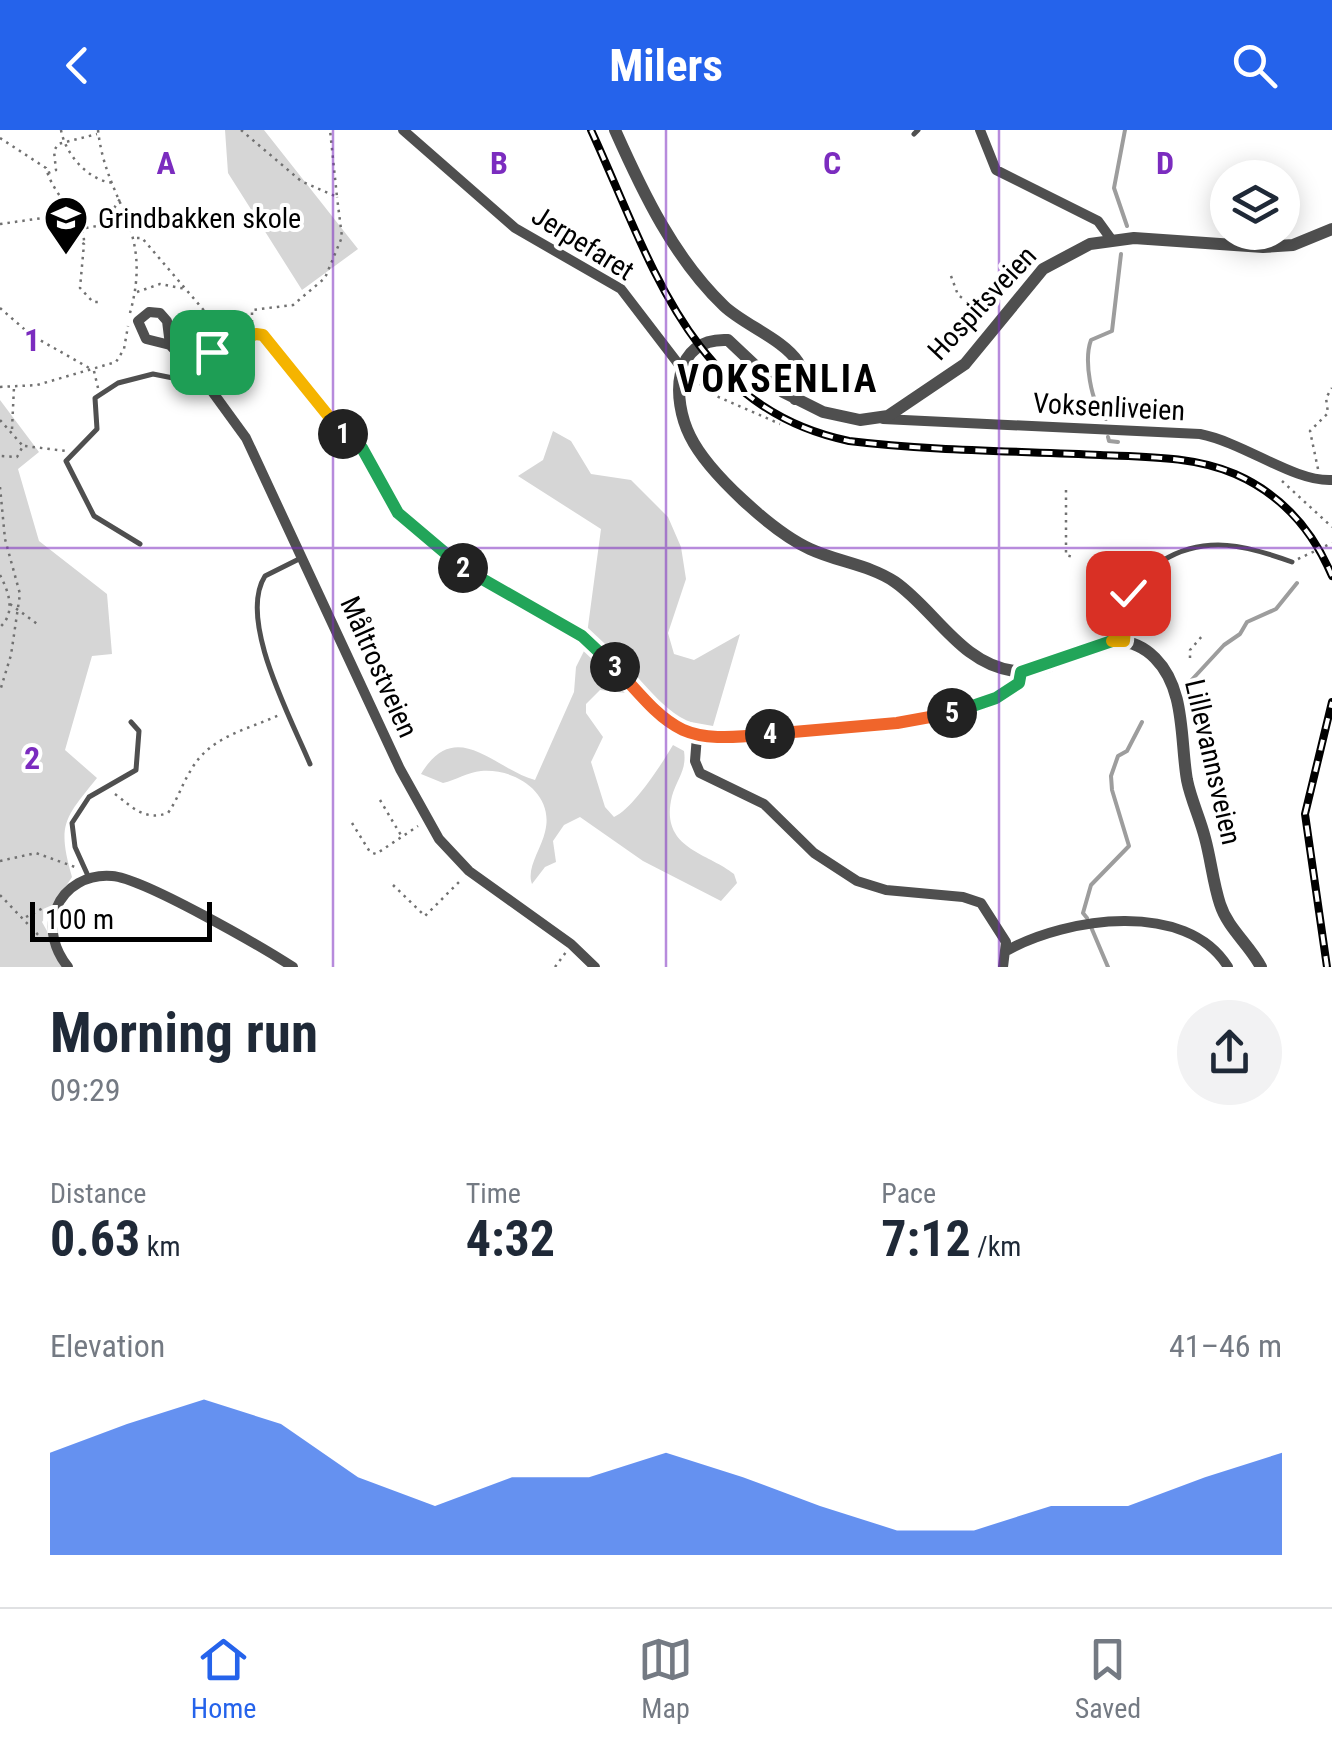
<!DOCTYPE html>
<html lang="en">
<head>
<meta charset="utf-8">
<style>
  :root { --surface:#fff; --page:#f2f2f3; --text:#1f2937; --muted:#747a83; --line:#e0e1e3; --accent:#2563eb }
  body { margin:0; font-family:"Roboto Condensed",sans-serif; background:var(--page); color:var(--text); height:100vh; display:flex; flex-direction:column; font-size:38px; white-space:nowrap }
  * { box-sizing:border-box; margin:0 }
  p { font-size:32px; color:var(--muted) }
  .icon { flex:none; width:55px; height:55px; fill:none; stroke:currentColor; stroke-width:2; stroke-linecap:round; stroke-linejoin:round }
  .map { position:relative; height:837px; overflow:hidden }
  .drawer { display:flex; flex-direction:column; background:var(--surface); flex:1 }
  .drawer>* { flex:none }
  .controls { position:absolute; left:1210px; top:30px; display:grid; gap:20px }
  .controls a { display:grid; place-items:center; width:90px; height:90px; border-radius:50%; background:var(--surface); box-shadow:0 5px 25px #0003; font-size:50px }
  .scale { position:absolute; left:30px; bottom:25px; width:182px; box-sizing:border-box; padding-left:10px; border:5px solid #000; border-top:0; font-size:28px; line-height:35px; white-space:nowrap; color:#000; -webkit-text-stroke:8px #fff; paint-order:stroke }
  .pin { position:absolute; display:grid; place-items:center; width:85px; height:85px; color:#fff; margin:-42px; border-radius:20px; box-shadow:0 5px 15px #0006 }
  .km { position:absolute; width:50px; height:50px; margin:-25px; border-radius:50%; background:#222; color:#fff; font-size:28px; line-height:50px; text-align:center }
  .round { display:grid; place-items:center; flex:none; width:105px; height:105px; border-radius:52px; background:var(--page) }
  .headline { display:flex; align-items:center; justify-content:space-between; height:170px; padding:0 50px }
  h1 { font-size:55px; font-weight:700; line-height:75px }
  .figures { display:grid; grid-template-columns:repeat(3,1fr); gap:15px; height:170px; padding:10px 50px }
  .figures div { display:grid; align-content:center }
  .figures b { font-size:50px; font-weight:700 }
  .figures small { font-size:28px; font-weight:400 }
  .figures p { font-size:28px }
  .chart { height:280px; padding:20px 50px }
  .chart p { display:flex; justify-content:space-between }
  .chart svg { width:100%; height:180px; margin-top:10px; fill:var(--accent); opacity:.7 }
  header { display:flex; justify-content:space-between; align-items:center; height:130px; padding:0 50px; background:var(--accent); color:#fff; font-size:45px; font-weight:700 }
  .tab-bar { display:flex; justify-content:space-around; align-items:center; height:140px; border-top:2px solid var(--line); background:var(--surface); font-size:28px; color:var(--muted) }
  .tab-bar a { display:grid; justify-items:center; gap:5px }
  .tab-bar .on { color:var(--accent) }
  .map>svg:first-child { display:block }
  .green { fill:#d6d6d6 }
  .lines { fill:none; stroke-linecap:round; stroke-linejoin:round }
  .stream { stroke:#9d9d9d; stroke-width:4 }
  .path { stroke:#717171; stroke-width:2.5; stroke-dasharray:2.5 5; stroke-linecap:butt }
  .service { stroke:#4f4f4f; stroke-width:5 }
  .minor { stroke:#4f4f4f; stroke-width:10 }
  .tertiary { stroke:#4f4f4f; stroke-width:12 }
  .rail-casing { stroke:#000; stroke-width:8 }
  .rail { stroke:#fff; stroke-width:4; stroke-dasharray:11; stroke-linecap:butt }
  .split-1-casing { stroke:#fff; stroke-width:20 }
  .split-2-casing { stroke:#fff; stroke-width:20 }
  .split-3-casing { stroke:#fff; stroke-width:20 }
  .split-4-casing { stroke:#fff; stroke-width:20 }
  .split-5-casing { stroke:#fff; stroke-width:20 }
  .split-6-casing { stroke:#fff; stroke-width:20 }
  .split-7-casing { stroke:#fff; stroke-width:20 }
  .split-1 { stroke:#f5b400; stroke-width:12 }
  .split-2 { stroke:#22a559; stroke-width:12 }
  .split-3 { stroke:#22a559; stroke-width:12 }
  .split-4 { stroke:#f0652b; stroke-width:12 }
  .split-5 { stroke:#f0652b; stroke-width:12 }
  .split-6 { stroke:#22a559; stroke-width:12 }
  .split-7 { stroke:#f5b400; stroke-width:12 }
  .grid { fill:none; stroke:#7b2cbf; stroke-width:2.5; stroke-opacity:0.55 }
  .labels { text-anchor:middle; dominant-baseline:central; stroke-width:8; stroke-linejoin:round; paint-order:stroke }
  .poi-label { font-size:28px; fill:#000; stroke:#fff; text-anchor:start }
  .street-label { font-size:28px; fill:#000; stroke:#fff }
  .district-label { font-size:38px; font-weight:bold; letter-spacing:2.5px; fill:#000; stroke:#fff }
  .grid-label { font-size:32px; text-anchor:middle; font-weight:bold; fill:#7b2cbf; stroke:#fff; stroke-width:8; stroke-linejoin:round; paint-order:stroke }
</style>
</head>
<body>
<header><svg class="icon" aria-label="back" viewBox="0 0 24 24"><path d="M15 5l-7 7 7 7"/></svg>Milers<svg class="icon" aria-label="search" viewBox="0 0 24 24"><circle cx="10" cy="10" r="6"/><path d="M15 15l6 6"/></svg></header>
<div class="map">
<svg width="1332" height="837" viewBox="0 0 1332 837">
  <rect width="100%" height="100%" fill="#fff"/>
  <path class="green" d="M225,0H264L358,119L302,160L228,43Z
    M0,270L39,322L18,339L39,411L107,464L112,524L92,526L65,620L97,648C64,689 57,694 72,747L42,792L67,837H0Z
    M553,301L571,311L591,344L631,350L668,387L681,417L686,449L668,503L674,524L694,530L740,504L713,596L674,589L643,565L600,560L586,574V583L603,607L591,632L605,677L614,687C633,679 663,632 673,615L684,621C687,640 677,649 672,666C659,719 707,722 734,744L737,753L721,771L643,731L580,687L564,695L553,711L556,732L545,737L532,754C526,739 541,719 545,702C555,664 516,638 481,641C468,642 456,650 443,653L421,644C456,586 494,639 535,650L574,562L576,537L585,519L601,399L518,346L543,330Z"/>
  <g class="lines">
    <path class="stream" d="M1125,0L1114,58L1127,96
      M1106,289C1090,273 1084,229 1091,210L1112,201L1121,124
      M1108,307L1109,311L1118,312
      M1187,555L1224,515L1240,504L1247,492L1276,479L1297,453
      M1087,788L1083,783L1091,755L1129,716L1112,660L1111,646L1118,626L1127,621L1142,592
      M1091,797L1108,837"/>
    <path class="path" d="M61,0C65,24 89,52 115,53
      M98,0C106,74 154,97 130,183
      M241,0L301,51L337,67L330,0
      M0,8L46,38C54,69 85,88 84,113
      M48,43L56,40L54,21L58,14L97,4
      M0,94L43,88L84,114L80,158L93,172H100
      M86,98L102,95
      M111,100L103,95L120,69
      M137,108H142L213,191L263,205L352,313
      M951,146L958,165L986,185
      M137,162L160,154L186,159
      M0,178L31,205L91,239
      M252,200V180L293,175L325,148L342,107L337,67
      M202,231L256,204
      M94,241L98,258
      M695,248L707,262L780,294
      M0,257L37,255L116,232L124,219L128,196
      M0,290L23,316L17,327L0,326
      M12,299L14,257
      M25,316L66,321
      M1318,339L1310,301L1328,283L1326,268L1332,258
      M1282,351L1332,397
      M0,357L5,409L20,464L11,525L0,561
      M1066,360V425L1073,427
      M1298,429L1332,413
      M0,445C9,462 16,483 0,497
      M10,474L40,496
      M1190,528V520L1203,505
      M115,664C133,678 145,691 168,683C178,669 182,654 191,640C210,606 247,600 279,585
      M380,670L402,707
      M352,693L370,722L376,724L418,696
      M0,731L36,723L75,737
      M393,755L425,786L460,751
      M0,765L43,810
      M26,787L45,777
      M555,837L566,822"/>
    <path class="service" d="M914,4L918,0
      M140,414L94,386L66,331L97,299L95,268L118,253L153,244L203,254
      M301,428L265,446C237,490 292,590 310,634
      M1125,511C1125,496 1122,477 1128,463C1134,449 1150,438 1162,431C1206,404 1248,416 1292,432
      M89,748L75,717L72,693L89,667L136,640L139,601L131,592"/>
    <path class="minor" d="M403,0L515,98L621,159L680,236
      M980,0L996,40L1098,91L1111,109
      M170,215L167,191L160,183L149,182L138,191L146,209L170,215L206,253L246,308L400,639L439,709L469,741L571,814L595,837
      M883,289L1200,304C1245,313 1294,352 1332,350
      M362,318C392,391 453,438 521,473C544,485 568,494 588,510C623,538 643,586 687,603C732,620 985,589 1019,553L1021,542
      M697,606L695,631L700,643L764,674L814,723L857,751L886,760L963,767L981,773L1006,812L1003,837
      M1008,820C1066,788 1186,769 1228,837
      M68,837C55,821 48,799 56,779C65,756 88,744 112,746C143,748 262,817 293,837"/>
    <path class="tertiary" d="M615,0C643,63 674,128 724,176C744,195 783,209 798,232C805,244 799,257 795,269
      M1261,837C1249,814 1228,799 1220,774C1213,753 1211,730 1205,708C1200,688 1191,670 1187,650C1180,610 1186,559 1155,528C1108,482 1065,548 1014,541C961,534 935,480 895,452C870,435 838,432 810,419C773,402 708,343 690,306C672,270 671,207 728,210L783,262L823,282L860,290L888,286L965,234L1043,139L1090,114L1134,108L1263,117L1293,115L1332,99"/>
    <defs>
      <path id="rail" d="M591,0C651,130 690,278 849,311C932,321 1017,321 1100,325C1145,327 1193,326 1235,344C1281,364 1313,401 1332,446
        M1327,837L1305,684L1332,572"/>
    </defs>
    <use href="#rail" class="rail-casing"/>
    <use href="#rail" class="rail"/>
  </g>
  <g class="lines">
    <defs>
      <path id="split-1" d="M212,222L256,204L263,205L343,304"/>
      <path id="split-2" d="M343,304L362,318L398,383L463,438"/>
      <path id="split-3" d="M463,438L582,506L615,537"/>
      <path id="split-4" d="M615,537C673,602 680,614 770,604"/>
      <path id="split-5" d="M770,604L897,593L952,583"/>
      <path id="split-6" d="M952,583L996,568L1019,553L1021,542L1112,511"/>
      <path id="split-7" d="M1112,511H1124L1128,463"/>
    </defs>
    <use href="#split-1" class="split-1-casing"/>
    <use href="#split-2" class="split-2-casing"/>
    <use href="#split-3" class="split-3-casing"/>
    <use href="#split-4" class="split-4-casing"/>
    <use href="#split-5" class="split-5-casing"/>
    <use href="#split-6" class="split-6-casing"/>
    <use href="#split-7" class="split-7-casing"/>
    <use href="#split-1" class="split-1"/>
    <use href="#split-2" class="split-2"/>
    <use href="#split-3" class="split-3"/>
    <use href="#split-4" class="split-4"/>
    <use href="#split-5" class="split-5"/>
    <use href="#split-6" class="split-6"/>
    <use href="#split-7" class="split-7"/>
  </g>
  <path class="grid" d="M333,0V837M666,0V837M999,0V837M0,418H1332"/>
  <defs>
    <symbol id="school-pin" viewBox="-11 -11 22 30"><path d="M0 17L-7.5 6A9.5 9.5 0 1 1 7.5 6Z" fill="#000" stroke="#fff"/><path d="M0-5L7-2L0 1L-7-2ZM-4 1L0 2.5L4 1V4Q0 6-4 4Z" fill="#fff"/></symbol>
  </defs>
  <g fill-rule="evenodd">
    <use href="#school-pin" x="41" y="63" width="50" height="68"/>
  </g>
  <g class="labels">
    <g class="poi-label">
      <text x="98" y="88">Grindbakken skole</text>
    </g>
    <g class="street-label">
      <text transform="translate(583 113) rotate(32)">Jerpefaret</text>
      <text transform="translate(982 173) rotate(-47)">Hospitsveien</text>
      <text transform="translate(1109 277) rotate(3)">Voksenliveien</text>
      <text transform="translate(379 537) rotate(66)">Måltrostveien</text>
      <text transform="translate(1213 632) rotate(77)">Lillevannsveien</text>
    </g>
    <g class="district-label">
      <text x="778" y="249">VOKSENLIA</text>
    </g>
  </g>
  <g class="grid-label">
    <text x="166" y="44">A</text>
    <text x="499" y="44">B</text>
    <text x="832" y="44">C</text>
    <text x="1165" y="44">D</text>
    <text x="32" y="221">1</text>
    <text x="32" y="639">2</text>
  </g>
</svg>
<div class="controls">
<a><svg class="icon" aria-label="layers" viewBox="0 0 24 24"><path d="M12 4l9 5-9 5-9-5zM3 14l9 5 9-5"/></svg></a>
</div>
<div class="scale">100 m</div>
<div class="pin" style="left:212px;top:222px;background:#1e9e55"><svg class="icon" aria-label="arrive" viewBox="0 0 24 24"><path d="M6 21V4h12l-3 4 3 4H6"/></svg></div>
<div class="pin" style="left:1128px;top:463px;background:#d93025"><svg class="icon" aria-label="check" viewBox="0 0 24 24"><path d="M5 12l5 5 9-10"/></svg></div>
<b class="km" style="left:343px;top:304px">1</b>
<b class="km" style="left:463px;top:438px">2</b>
<b class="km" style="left:615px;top:537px">3</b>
<b class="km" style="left:770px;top:604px">4</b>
<b class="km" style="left:952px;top:583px">5</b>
</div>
<section class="drawer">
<div class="headline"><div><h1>Morning run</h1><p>09:29</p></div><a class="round"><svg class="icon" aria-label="share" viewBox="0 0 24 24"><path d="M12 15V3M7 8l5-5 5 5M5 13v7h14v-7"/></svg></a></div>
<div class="figures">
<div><p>Distance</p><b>0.63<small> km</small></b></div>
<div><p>Time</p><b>4:32</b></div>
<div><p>Pace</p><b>7:12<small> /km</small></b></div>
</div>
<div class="chart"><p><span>Elevation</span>41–46 m</p>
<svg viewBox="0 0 160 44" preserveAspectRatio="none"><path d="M0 44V19L10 12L20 6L30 12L40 25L50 32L60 25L70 25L80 19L90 25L100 32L110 38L120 38L130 32L140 32L150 25L160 19V44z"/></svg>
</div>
</section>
<nav class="tab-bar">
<a class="on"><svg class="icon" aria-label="home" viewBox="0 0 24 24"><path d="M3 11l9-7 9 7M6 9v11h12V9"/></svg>Home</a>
<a><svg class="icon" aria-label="map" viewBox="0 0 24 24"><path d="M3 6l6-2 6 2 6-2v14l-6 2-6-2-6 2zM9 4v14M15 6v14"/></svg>Map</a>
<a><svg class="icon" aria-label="saved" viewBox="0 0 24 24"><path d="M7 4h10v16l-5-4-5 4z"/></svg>Saved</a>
</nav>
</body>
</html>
